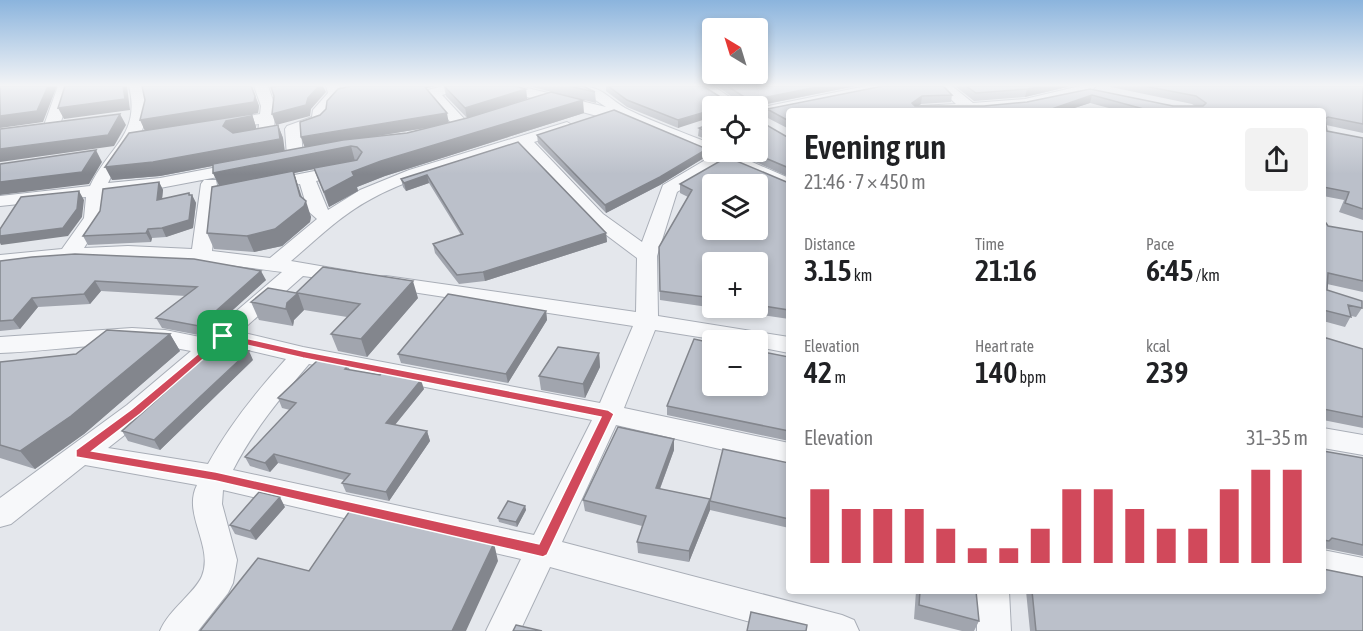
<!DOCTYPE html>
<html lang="en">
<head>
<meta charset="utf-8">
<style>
  :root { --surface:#fff; --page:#f2f2f2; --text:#202124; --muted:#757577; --accent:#d1495b }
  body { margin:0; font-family:"Asap Condensed",sans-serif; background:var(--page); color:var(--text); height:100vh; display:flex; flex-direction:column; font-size:22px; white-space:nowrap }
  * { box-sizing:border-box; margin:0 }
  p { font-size:20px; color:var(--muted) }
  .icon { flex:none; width:33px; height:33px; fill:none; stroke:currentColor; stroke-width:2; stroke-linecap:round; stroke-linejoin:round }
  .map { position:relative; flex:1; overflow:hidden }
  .sheet { position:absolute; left:786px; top:108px; width:540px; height:486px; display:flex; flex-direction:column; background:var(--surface); border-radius:6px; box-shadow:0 3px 9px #0003 }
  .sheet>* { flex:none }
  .needle { width:39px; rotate:322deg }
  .buttons { position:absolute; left:702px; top:18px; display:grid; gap:12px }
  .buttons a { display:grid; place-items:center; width:66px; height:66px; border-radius:6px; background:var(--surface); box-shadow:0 3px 9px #0003; font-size:30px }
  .pin { position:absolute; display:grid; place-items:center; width:51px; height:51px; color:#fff; margin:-26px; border-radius:12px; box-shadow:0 3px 9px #0006 }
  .round { display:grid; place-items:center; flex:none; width:63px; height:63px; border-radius:6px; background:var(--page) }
  .summary { display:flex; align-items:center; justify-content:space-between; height:102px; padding:0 18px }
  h1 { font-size:33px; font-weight:600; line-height:45px }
  .figures { display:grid; grid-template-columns:repeat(3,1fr); gap:9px; height:102px; padding:6px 18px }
  .figures div { display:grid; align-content:center }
  .figures b { font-size:30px; font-weight:600 }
  .figures small { font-size:16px; font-weight:400 }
  .figures p { font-size:16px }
  .chart { height:168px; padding:12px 18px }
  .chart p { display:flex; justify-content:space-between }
  .chart svg { width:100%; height:108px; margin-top:6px; stroke:var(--accent); stroke-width:6 }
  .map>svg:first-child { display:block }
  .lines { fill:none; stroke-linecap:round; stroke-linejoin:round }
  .minor-casing { stroke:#a9aeb7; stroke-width:2 }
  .minor { fill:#f7f8fa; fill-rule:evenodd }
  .wall { fill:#a1a5ae; fill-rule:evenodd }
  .shaded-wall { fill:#83868d }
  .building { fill:#bbc0ca; stroke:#83868d; stroke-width:1.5; fill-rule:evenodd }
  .route { fill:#d1495b; stroke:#fff; stroke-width:1.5; fill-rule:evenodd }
</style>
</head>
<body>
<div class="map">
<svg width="1363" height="631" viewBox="0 0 1363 631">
  <rect width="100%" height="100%" fill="#e4e7ec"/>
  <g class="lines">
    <defs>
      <path id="minor" d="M58,86H72L59,128L51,133L43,128Z
        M129,86H143C157,136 126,144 108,183L160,178L244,162L250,163L253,167L250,171L244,172L160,188L105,195L103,218L84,248L128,246L192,249L201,184L204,180H216L218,190L345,165L351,166L354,170L351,174L316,181L328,210L360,190L409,170L567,122L575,127L573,130L534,142L603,214L642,242L663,185L712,156L619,116H597L498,89L496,86H519L606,107L574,86C604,85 606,98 629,110C655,123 685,133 712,144V152H729L789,178V189L726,163L677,192L657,256L658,316L789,337V353L758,347V340H718L655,330L624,408L789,443V465L616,425L562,542L842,615L854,620L859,631H783L550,567L520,631H486L521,559L223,490L222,504L237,560L233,583L228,593L198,631H160C169,609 195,593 202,576C214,546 182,514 197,485L85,465L11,524L0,527V498L127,405L191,351C127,336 64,351 0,353V337L132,328L165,330L205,338L282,272C231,265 181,258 130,258C86,258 43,264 0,267V255L62,249L84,218L86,197L0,206V196L90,186C109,146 141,135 129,86ZM520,147L589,222L637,258L636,312L386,276L378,277L375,282L378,287L386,288L633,326L600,403L303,347L240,332L303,276L348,282L355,280L359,276L355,272L291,261C317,239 341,215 371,199C417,174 471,162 520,147ZM300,184L308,211L317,219L270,258L212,251L217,201ZM227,345L286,359C256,392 229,426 208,464L108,448L145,419ZM309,364L592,420L534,535L233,470C253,431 281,397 309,364Z
        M254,86H268L275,106L274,133L272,136H260L258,133L259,124L224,129L219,127L216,124L219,121L260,114L261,106Z
        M326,86H340L342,94L328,111V118L322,124L301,131L303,156L301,160H289L287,156L285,129L287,126L312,117L313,110L328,93Z
        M443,86H466L464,89L442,95L469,124L471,127L469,130H457L426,93L428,90Z
        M696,86H713L743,106H726Z
        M866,86H893L886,90L758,116V108Z
        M937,86H952L973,103L1025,99L1080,86H1096L1089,93L1025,107L982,111H913L921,106L956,104Z
        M1323,428L1363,435V455L1323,448Z
        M1323,550L1363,558V586L1323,578Z
        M977,591H1009L1011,631H977Z"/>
    </defs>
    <use href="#minor" class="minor-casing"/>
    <use href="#minor" class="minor"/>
  </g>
  <path class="wall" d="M142,86H253L252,87L259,106L258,113L252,114L256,127V129L278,125L283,138L284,151L305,147L301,137L320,115L351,86H435L427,88V89L449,123L584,113L385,176L357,187L358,191L329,207L314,169L294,173L302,197L311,217L310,222L282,246L254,252L214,249L207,233L219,186L213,173V166L160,176L112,180L145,131V100ZM438,126L407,133L371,137Z
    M444,86L526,89L527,99L467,118L446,96Z
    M528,86H583L595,92L596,103Z
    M606,86H703L725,100L738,101L717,86H856L757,106H712L678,128L627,107L606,91Z
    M883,86L952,95L951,102L921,104L918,106H984L1027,102L1090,89L1173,106H1195L1192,104L1106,86H1363V133L1326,125L1327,131L1363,138V220L1339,212L1344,200L1323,196V111H1120L1090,103L1065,111H789V129L766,117L767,109Z
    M955,86H1068L1067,87L1025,97L974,101Z
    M712,123V142L698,136L699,128Z
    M537,135L707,156L660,185L606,213L538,143Z
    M789,138V177L733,152H758Z
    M518,142L606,233L607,242L485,281L459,284L435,253L433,244L461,235L429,183L406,191L403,187L401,179Z
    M159,182L163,190L162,199L189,193V195H192L196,203L193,228L166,237L152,238L151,242L88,245L83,236L100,211Z
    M789,183V319L660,300L659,247L688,197L680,193V184ZM712,262H758V308H712Z
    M1323,222L1328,226L1363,232V292L1327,284V290L1362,308L1356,317L1351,316L1345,327L1323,321Z
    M0,261L266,280L204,336L162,328L156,318L186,296L101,291L90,304L38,307L20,329L0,331Z
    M296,293L418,298L367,357L338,351L331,334L347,317L304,310L294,320L293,326L259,320L251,302Z
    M546,311L547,320L508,383L401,363L398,354Z
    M170,334L180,351L84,434L35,469L0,458V362L76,354Z
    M1323,337L1363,349V428L1323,420Z
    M599,353L600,367L585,398L541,390L539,376Z
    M789,357V441L667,415V406Z
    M253,360L160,450L128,441L122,431Z
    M348,366L350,370L424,389L395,425L427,431L430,441L389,501L346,492L342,483L344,480L278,463L270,472L250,466L245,457L290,410L282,408L278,398Z
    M674,439V450L660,489L710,499L789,463V528L710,510L689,562L638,553L637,542L642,526L585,511L583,500Z
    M1323,451L1363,458V556L1323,548Z
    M525,506L526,510L517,527L499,522L498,518Z
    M285,507L256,540L235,534L230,525Z
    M916,591H976L979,621L974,631H962L914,619Z
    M1026,591H1323L1363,631H1030Z"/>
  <path class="shaded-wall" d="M48,86H57L43,122L0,128V116Z
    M123,86H127L130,110L64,119L58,108Z
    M251,86H253L252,87L259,106L258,113L252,114L256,127V129L232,134L145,131L140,120Z
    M319,86H323L326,92L311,109L310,116L276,125L272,114L308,98Z
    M422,86H435L427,88L424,93Z
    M822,86H856L756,106L757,99Z
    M1043,86H1068L1067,87L1025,97L1027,89Z
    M526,89L527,99L467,118L465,108Z
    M1092,95L1090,103L1065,111H1046Z
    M922,96L921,104L911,111L912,103Z
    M583,100L584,113L385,176L357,187L358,191L329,207L324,192L352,172L381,161Z
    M712,110V117L678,128V120Z
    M447,113L449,124L305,148L301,137Z
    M120,114L126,125L114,146L0,162V149Z
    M278,125L283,138L285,152L160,176L112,180L105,167Z
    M351,146L355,161L294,173L304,206L306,201L311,217L310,222L282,246L254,252L247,236L220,187L213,173Z
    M707,149V156L660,185L606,213L605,205Z
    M96,150L102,162L89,184L0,195V182Z
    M427,175L429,183L406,191L404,183Z
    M159,182L163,190L161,208L157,200Z
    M79,191L84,200L82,217L68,236L1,245L0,243V236Z
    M189,193L192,200V195L196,203L193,228L166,237L162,228L189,195Z
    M148,229L152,238L151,242L146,233Z
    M606,233L607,242L485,281L483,272Z
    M261,271L266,280L204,336L199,326Z
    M95,281L101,291L90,304L84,294Z
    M413,281L418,298L367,357L361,339Z
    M298,293L304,310L294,320L293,326L286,309L287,303Z
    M32,298L38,307L20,329L13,320Z
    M546,311L547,320L508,383L506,374Z
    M170,334L180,351L84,434L35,469L20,451Z
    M249,351L253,360L160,450L154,440Z
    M599,353L600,367L585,398L583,384Z
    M421,380L424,389L389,432L386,423Z
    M427,431L430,441L389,501L386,492Z
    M674,439V450L656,499V488Z
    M274,454L278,463L270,472L265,463Z
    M280,497L285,507L256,540L250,531Z
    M710,499V510L689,562V551Z
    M525,506L526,510L517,527L516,522Z
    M494,543L498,561L466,631H452Z"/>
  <path class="building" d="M0,86H48L37,111L0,116Z
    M65,86H123L125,99L58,108Z
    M142,86H251L255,96L254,102L140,120L145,100Z
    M279,86H319L308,98L306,105L272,114L274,96L271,87Z
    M351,86H424L447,113L301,137L300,122L320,115L326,109L327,101L338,89Z
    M444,86H515L526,89L465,108Z
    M569,86H583L595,92Z
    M608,86H703L725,100L743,101L746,98L727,86H822L757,99V106H712V110L678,120L627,100Z
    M883,86H943L952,95L922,96L912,103L915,106H984L1027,102L1090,89L1173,106H1203L1206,103L1196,96L1144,86H1363V124L1328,117L1325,119L1327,131L1363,138V209L1345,203L1349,192L1323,187V111H1151L1092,95L1046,111H789V121L767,109Z
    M966,86H1043L1027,89L976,93Z
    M551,92L583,100L381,161L352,172L354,176L324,192L314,168L357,160L362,152L357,147L351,146L213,173V164L343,140L407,133L467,118Z
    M614,110L707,149L660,177L605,205L537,135Z
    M120,114L108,135L0,149V129Z
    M252,114L251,116L226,121L223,126L233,133L278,125L280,139L153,162L105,167L129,133Z
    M758,120L789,138V168L751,152H758Z
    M712,123V134L699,128Z
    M518,142L606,233L483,272L457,275L433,244L463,234L427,175L404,183L401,179Z
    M96,150L82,172L0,182V164Z
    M727,157L789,183V310L758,305V262H712V298L660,291L659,247L692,190L680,184ZM712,184H758V230H712Z
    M293,171L300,196L306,201L304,206L275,229L247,236L207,233L212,187Z
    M159,182L157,200L189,193V195H192L189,220L162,228L148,229L146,233L83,236L100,211L103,189Z
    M79,191L77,209L63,228L0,236V229L21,197Z
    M1323,222L1326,223L1328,226L1363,232V281L1328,273L1327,290L1362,301V308L1348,305L1351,317L1323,310Z
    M75,254L194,259L261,271L199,326L156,318L197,287L95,281L84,294L32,298L13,320L0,321V261L32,257Z
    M323,267L413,281L361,339L331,334L360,304L298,293L287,303L286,309L251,302L268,288L296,293Z
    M448,294L546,311L506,374L398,354Z
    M107,330L170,334L71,416L20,451L0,445V362L76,354Z
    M1323,337L1363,349V417L1323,409Z
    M694,339L712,343V386H758V351L789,357V431L667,406Z
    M219,344L249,351L154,440L122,431Z
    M558,347L599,353L583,384L539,376Z
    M318,360L348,366L345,369L380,375L382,372L421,380L386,423L427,431L386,492L342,483L350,474L274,454L265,463L245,457L296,403L278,398Z
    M618,427L674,439L656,488L710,499L689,551L637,542L646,516L583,500Z
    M723,449L789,463V519L710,501Z
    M1323,451L1363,458V545L1332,538L1329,541L1323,540Z
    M259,492L280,497L250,531L230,525Z
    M508,501L525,506L516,522L498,518Z
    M351,509L494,543L452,631H200L258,558L309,571Z
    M1323,569L1363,577V631H1036L1032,591H1323Z
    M920,591H976L979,621L919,605Z
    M751,612L807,625L806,631H747Z
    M516,625L542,631H513Z"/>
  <linearGradient id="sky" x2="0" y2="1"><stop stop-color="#8bb4dd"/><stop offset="0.49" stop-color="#f3f4f6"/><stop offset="1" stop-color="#f3f4f6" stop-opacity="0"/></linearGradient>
  <rect width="1363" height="174" fill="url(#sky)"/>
  <path class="route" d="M223,333L303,351L608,410L614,414L547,555L543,557L216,481L76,457V450L132,409ZM225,340L303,358L601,417L539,544L216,472L92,451L140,414Z"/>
</svg>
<div class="buttons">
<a><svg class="needle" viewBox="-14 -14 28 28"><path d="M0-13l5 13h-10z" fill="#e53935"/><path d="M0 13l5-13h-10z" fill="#757577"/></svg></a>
<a><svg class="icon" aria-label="locate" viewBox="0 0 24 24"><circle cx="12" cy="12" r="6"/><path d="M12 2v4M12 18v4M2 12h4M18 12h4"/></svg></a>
<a><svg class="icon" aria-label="layers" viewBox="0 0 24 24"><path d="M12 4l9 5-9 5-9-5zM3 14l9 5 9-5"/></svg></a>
<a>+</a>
<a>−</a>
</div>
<div class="pin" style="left:223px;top:336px;background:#1e9e55"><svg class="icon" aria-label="arrive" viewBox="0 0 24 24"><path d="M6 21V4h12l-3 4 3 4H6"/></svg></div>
<section class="sheet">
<div class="summary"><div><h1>Evening run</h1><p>21:46 · 7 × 450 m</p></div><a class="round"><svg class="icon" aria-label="share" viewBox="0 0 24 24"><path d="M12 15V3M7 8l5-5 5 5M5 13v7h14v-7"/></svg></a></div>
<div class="figures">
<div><p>Distance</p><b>3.15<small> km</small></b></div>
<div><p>Time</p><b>21:16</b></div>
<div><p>Pace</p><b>6:45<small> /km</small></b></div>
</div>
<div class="figures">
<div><p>Elevation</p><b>42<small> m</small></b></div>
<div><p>Heart rate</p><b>140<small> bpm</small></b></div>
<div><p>kcal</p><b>239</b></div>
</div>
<div class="chart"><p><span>Elevation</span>31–35 m</p>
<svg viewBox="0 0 160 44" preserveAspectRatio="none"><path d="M5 44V14M15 44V22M25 44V22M35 44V22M45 44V30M55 44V38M65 44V38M75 44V30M85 44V14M95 44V14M105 44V22M115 44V30M125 44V30M135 44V14M145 44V6M155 44V6"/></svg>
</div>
</section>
</div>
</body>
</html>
